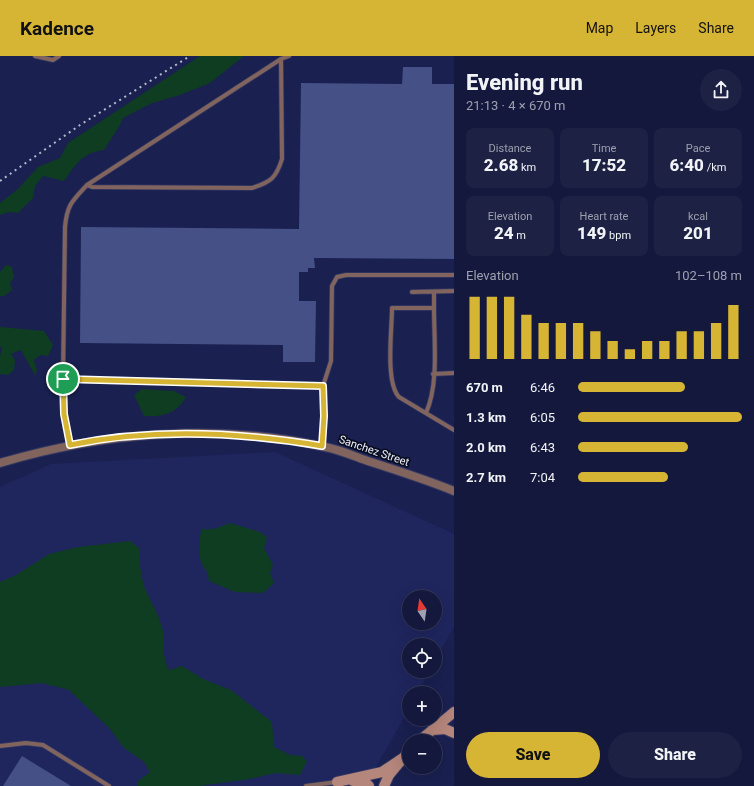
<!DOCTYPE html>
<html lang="en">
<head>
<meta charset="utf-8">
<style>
  :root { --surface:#14183c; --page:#1d2143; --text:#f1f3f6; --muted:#9da0af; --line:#333756; --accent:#d7b534 }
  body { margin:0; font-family:Roboto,sans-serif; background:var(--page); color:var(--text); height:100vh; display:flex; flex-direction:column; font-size:15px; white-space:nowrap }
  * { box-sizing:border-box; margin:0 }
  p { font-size:13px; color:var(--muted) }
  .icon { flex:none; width:22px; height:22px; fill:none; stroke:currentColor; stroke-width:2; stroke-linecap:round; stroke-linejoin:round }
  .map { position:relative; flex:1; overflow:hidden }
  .side { display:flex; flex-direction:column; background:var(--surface); width:300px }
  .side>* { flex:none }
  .needle { width:26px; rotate:347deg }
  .fabs { position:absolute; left:402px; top:534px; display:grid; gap:8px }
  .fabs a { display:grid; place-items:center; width:40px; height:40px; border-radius:50%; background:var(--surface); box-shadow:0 4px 16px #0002,0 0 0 1px var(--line); font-size:20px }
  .pin { position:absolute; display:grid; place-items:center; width:34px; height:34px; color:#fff; margin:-17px; border:2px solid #fff; border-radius:50%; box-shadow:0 1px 4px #0007 }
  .round { display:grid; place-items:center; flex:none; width:42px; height:42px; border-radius:21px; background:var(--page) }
  .overview { display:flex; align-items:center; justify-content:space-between; height:68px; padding:0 12px }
  h1 { font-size:22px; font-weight:800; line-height:30px }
  .stats { display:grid; grid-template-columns:repeat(3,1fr); gap:6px; height:68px; padding:4px 12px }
  .stats div { display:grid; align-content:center; border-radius:8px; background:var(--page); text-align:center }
  .stats b { font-size:17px; font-weight:800 }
  .stats small { font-size:11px; font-weight:400 }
  .stats p { font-size:11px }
  .chart { height:112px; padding:8px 12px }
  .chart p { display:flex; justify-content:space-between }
  .chart svg { width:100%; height:72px; margin-top:4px; stroke:var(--accent); stroke-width:6 }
  .primary-button { display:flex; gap:8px; margin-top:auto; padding:8px 12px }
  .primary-button a { flex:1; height:46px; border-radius:24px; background:var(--accent); color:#111; font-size:16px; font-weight:800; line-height:46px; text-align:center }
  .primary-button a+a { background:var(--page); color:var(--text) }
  ul { padding:0 12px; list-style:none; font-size:13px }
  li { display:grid; grid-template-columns:64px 48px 1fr; align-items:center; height:30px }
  li i { height:10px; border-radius:5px; background:var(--accent) }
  header { display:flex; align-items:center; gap:24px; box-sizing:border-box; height:56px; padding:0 20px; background:var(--accent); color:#111 }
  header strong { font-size:19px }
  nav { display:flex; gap:22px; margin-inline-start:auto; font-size:14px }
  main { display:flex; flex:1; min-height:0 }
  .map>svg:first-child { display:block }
  .built { fill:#1f265e; fill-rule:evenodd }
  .green { fill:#0e3d21 }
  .building { fill:#455086 }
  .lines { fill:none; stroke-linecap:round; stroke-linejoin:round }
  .lane-casing { stroke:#343964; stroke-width:5.5 }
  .street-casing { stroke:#343964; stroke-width:10 }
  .secondary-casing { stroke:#343964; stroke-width:12 }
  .lane { stroke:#81645d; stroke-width:4 }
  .street { stroke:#81645d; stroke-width:8 }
  .secondary { stroke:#b5867b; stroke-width:10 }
  .rail { stroke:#b7bacc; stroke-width:2; stroke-dasharray:2 4; stroke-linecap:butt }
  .route-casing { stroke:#fff; stroke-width:8 }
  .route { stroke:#d7b534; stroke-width:5 }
  .labels { text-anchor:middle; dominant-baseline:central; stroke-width:3.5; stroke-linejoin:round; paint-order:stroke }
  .street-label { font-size:11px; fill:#f2f4fa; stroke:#090d22 }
</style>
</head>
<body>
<header>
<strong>Kadence</strong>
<nav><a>Map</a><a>Layers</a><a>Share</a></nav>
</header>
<main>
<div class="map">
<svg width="454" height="730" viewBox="0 0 454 730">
  <rect width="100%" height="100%" fill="#1a2050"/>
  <path class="built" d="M275,396L454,478V570L435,605V589H409V615H430L417,637H409V653L365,730H0V431L51,408ZM409,541H435V567H409Z"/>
  <path class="green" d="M200,0H244L210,27L180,39L152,47L123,62L120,69L104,94C82,97 77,107 64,125L43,120L35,130L33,142L18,157L9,156L0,159V147L18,133L38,111L60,102L68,87Z
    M6,209L12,211L14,222L10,227L12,234L4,240H0V216Z
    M0,271L44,275L53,289L48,300L40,299L34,304L37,315L35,319L21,294L11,298L15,304L14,314L8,319L0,318V300L2,291H0Z
    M142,333L174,335L186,341C176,358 163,361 144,360L134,339Z
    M230,467L260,476L267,481L264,492L273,509L270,517L274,527L263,537L235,536L209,525C208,513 206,516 202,508C198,499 198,482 202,473H214Z
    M130,485L139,492C140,507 140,523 147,537C153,550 160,561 163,575C165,591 161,597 169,614L182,610L203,623L231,634L272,666L274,691L290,699L302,700L307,705L300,719L276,717L250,723L199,730H137V726L150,716L144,706L123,691L110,673L69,634L42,627L0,631V526L16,519L49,498L78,491Z"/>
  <path class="building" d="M403,11H432V28H454V203L314,202L315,212H308V216H299V245H316L315,306H283V289L80,287L81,171L299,173L301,27L402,28Z
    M22,700L71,730H3Z"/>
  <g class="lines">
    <defs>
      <path id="lane" d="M35,0L53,4L59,0
        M87,129L281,3
        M412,236L454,235
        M434,252V236
        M433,318L454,317
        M63,323L65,171C67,149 72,145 87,129L92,131L252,132C271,126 276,122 282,103L281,3L289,0
        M323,330L331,305L332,230L337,221L346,219H454
        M426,357C439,328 434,285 434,252H392C392,274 385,326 399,341L454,374
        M70,389L64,358L63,323L323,330L324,360L322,390
        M0,690L26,687L43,689L109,730
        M306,730L337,726"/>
      <path id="street" d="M0,407C104,376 218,367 325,391C341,394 356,401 371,406C399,415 427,424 454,435"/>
      <path id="secondary" d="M432,674L445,673L454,677
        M419,685L454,656
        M353,725L365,726L369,730
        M337,726L382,716L403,702
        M384,730L389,719L409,695"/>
    </defs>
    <use href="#lane" class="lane-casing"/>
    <use href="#street" class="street-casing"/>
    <use href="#secondary" class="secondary-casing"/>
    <use href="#lane" class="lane"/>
    <use href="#street" class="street"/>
    <use href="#secondary" class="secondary"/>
    <path class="rail" d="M0,125L80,69L190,0"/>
  </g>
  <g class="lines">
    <defs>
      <path id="route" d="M63,323L323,330L324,360L322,390C239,376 153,372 70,389L64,358Z"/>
    </defs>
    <use href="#route" class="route-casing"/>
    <use href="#route" class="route"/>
  </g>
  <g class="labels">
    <g class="street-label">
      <text transform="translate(374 395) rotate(19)">Sanchez Street</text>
    </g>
  </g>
</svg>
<div class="fabs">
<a><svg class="needle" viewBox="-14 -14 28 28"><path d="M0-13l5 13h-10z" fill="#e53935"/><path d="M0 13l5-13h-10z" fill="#9da0af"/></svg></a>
<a><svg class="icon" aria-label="locate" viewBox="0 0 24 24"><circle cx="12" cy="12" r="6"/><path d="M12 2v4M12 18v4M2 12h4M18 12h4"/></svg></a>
<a>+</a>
<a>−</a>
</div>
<div class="pin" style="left:63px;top:323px;background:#1e9e55"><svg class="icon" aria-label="arrive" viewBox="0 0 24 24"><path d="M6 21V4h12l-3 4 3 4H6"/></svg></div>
</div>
<section class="side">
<div class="overview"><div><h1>Evening run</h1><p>21:13 · 4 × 670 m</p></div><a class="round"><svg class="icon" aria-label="share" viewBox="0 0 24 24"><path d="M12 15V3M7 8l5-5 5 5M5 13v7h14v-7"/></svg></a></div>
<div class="stats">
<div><p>Distance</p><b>2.68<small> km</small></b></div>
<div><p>Time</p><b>17:52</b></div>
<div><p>Pace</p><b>6:40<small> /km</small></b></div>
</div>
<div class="stats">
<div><p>Elevation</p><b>24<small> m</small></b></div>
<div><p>Heart rate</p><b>149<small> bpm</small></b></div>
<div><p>kcal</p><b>201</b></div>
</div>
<div class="chart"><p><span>Elevation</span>102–108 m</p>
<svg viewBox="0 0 160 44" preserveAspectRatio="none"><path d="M5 44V6M15 44V6M25 44V6M35 44V17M45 44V22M55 44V22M65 44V22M75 44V27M85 44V33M95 44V38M105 44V33M115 44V33M125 44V27M135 44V27M145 44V22M155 44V11"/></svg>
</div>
<ul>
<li><b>670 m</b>6:46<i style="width:65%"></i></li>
<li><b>1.3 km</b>6:05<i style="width:100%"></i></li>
<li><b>2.0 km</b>6:43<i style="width:67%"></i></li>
<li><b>2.7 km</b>7:04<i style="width:55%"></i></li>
</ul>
<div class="primary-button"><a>Save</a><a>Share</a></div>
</section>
</main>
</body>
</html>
